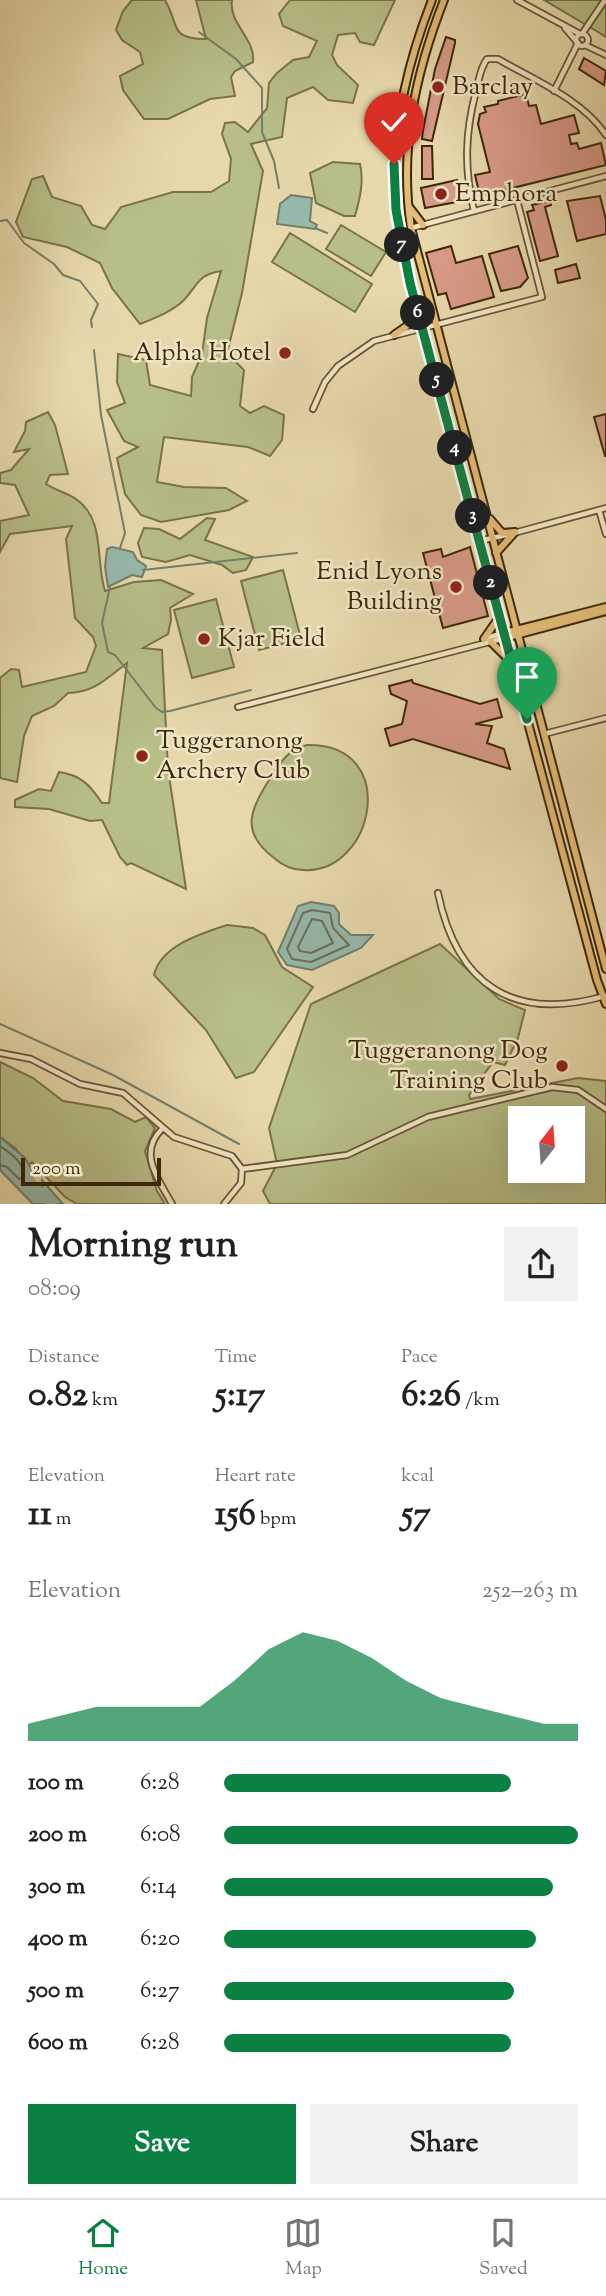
<!DOCTYPE html>
<html lang="en">
<head>
<meta charset="utf-8">
<style>
  :root { --surface:#fff; --page:#f2f2f2; --text:#222; --muted:#767676; --line:#e0e0e0; --accent:#0b8043 }
  body { margin:0; font-family:"Sorts Mill Goudy",serif; background:var(--page); color:var(--text); height:100vh; display:flex; flex-direction:column; font-size:26px; white-space:nowrap }
  * { box-sizing:border-box; margin:0 }
  p { font-size:23px; color:var(--muted) }
  .icon { flex:none; width:38px; height:38px; fill:none; stroke:currentColor; stroke-width:2; stroke-linecap:round; stroke-linejoin:round }
  .map { position:relative; height:1204px; overflow:hidden }
  .details { display:flex; flex-direction:column; background:var(--surface); flex:1 }
  .details>* { flex:none }
  .needle { width:46px; rotate:17deg }
  .tools { position:absolute; left:508px; top:1106px; display:grid; gap:14px }
  .tools a { display:grid; place-items:center; width:77px; height:77px; border-radius:0px; background:var(--surface); box-shadow:0 7px 28px #0002; font-size:35px }
  .scale { position:absolute; left:21px; bottom:18px; width:140px; box-sizing:border-box; padding-left:7px; border:4px solid #3e2807; border-top:0; font-size:19px; line-height:24px; white-space:nowrap; color:#3e2807; -webkit-text-stroke:5px #efe6c8; paint-order:stroke }
  .pin { position:absolute; display:grid; place-items:center; width:60px; height:60px; color:#fff; margin:-72px -30px; border-radius:50% 50% 50% 0; rotate:-45deg; box-shadow:0 0 7px #0007 }
  .pin .icon { rotate:45deg }
  .km { position:absolute; width:35px; height:35px; margin:-18px; border-radius:50%; background:#222; color:#fff; font-size:19px; line-height:35px; text-align:center }
  .round { display:grid; place-items:center; flex:none; width:74px; height:74px; border-radius:0px; background:var(--page) }
  .head { display:flex; align-items:center; justify-content:space-between; height:119px; padding:0 28px }
  h1 { font-size:38px; font-weight:700; line-height:52px }
  .stats { display:grid; grid-template-columns:repeat(3,1fr); gap:10px; height:119px; padding:7px 28px }
  .stats div { display:grid; align-content:center }
  .stats b { font-size:35px; font-weight:700 }
  .stats small { font-size:19px; font-weight:400 }
  .stats p { font-size:19px }
  .chart { height:196px; padding:14px 28px }
  .chart p { display:flex; justify-content:space-between }
  .chart svg { width:100%; height:126px; margin-top:7px; fill:var(--accent); opacity:.7 }
  .action { display:flex; gap:14px; margin-top:auto; padding:14px 28px }
  .action a { flex:1; height:80px; border-radius:0px; background:var(--accent); color:#fff; font-size:28px; font-weight:700; line-height:80px; text-align:center }
  .action a+a { background:var(--page); color:var(--text) }
  ul { padding:0 28px; list-style:none; font-size:23px }
  li { display:grid; grid-template-columns:112px 84px 1fr; align-items:center; height:52px }
  li i { height:18px; border-radius:9px; background:var(--accent) }
  .menu { display:flex; justify-content:space-around; align-items:center; height:98px; border-top:2px solid var(--line); background:var(--surface); font-size:19px; color:var(--muted) }
  .menu a { display:grid; justify-items:center; gap:4px }
  .menu .on { color:var(--accent) }
  .map>svg:first-child { display:block }
  .green { fill:#b7be88; stroke:#7a7348; stroke-width:2; fill-rule:evenodd }
  .water { fill:#96b9ac; stroke:#737f6a; stroke-width:2 }
  .lines { fill:none; stroke-linecap:round; stroke-linejoin:round }
  .shore { stroke:#6a705a; stroke-width:2 }
  .stream { stroke:#737f6a; stroke-width:2 }
  .river { stroke:#96b9ac; stroke-width:9 }
  .building { fill:#d89a88; stroke:#3e2807; stroke-width:2 }
  .minor-casing { stroke:#685430; stroke-width:8 }
  .major-casing { stroke:#3e2807; stroke-width:10 }
  .minor { stroke:#efe6c8; stroke-width:4.5 }
  .major { stroke:#e3bc76; stroke-width:6 }
  .route-casing { stroke:#fff; stroke-width:14 }
  .route { stroke:#0b8043; stroke-width:9 }
  .poi-dot { fill:#8f2418; stroke:#efe6c8; stroke-width:2.5 }
  .labels { text-anchor:middle; dominant-baseline:central; stroke-width:5; stroke-linejoin:round; paint-order:stroke }
  .poi-label { font-size:26px; fill:#3e2807; stroke:#efe6c8; text-anchor:start }
</style>
</head>
<body>
<div class="map">
<svg width="606" height="1204" viewBox="0 0 606 1204">
  <rect width="100%" height="100%" fill="#e6d8ab"/>
  <filter id="stains"><feTurbulence type="fractalNoise" baseFrequency=".00286" numOctaves="4"/><feColorMatrix values="0 0 0 0 .2 0 0 0 0 .09 0 0 0 0 .02 0 0 0 .5 -.17"/></filter>
  <radialGradient id="worn" r=".72"><stop offset=".6" stop-color="#630" stop-opacity="0"/><stop offset="1" stop-color="#630" stop-opacity=".3"/></radialGradient>
  <path class="green" d="M132,0H165C180,26 169,39 206,39L196,0H232C228,23 256,39 253,62L235,71L231,77L235,96L210,99L168,119H144L123,90L120,76L143,64L140,52L122,40L116,30L123,11Z
    M290,0H395L374,45L360,42L355,33L338,35L332,55L337,65L358,85L353,103L328,100L313,87L287,98L282,137L251,144L263,171L242,293L227,353L244,370L240,406L250,413L264,406L284,415L282,440L270,456L248,447L164,437L157,482L184,487L226,488L247,501L229,510L161,522L141,515L125,494L117,458L138,447L124,441L107,410L125,403L117,382L118,354L146,360L150,385L191,396L192,377L202,354L207,318L221,271C197,275 199,284 184,300C173,311 155,318 140,324L112,288L100,263L67,247L23,237L16,222L32,179L43,176L52,197L81,206L92,225L105,229L121,207L173,192H211L229,181L231,159L222,134L225,123L235,122L248,132L267,108L269,83L277,73L293,60L309,57L317,41L283,26L279,14Z
    M544,0H606V37L598,32Z
    M333,162L360,164C364,182 360,198 355,216H344L316,203L310,173Z
    M341,225L386,252L371,276L326,249Z
    M290,233L372,284L355,312L272,262Z
    M48,412L55,425L68,474L50,475L46,484C55,490 67,493 76,499C106,520 95,560 105,591L134,582L161,580L193,594L170,608L171,620L168,634L143,648L162,650L168,769L186,889L131,863L127,865L120,857L102,820L90,821L49,809L15,807V800L39,789L51,791L59,772C81,775 90,785 102,803H109L127,663C107,678 94,693 68,693L54,706L32,716L24,736L17,782L0,778V678L11,669L19,670L22,687L86,672L96,646L93,637L75,618L66,539L72,526L10,534L0,552V521L29,515L15,485L0,483V473L11,470L29,449L14,452L25,431L26,422Z
    M207,518L215,519L205,540L253,557L246,570L233,573L222,565L190,555L166,562L142,557L138,543L144,528L159,529L180,539Z
    M283,570L301,639L259,650L241,581Z
    M216,599L234,667L192,678L174,610Z
    M307,745C402,743 374,875 303,870C292,870 282,865 274,858C240,832 250,811 269,780C280,763 287,750 307,745Z
    M227,925L253,928L265,935L282,967L313,987L254,1072L236,1078L206,1030L154,975C161,945 201,934 227,925Z
    M440,944L499,999L525,1010L518,1038L505,1065L493,1062L469,1095L470,1099L578,1078L606,1081V1204H270L263,1191L277,1164L269,1128L311,1004ZM520,1118H572V1171H520Z
    M0,1062L33,1078L63,1101L111,1109L135,1122L146,1117L155,1128L145,1151L157,1191L165,1204H77L65,1197L32,1162L28,1165L15,1148L0,1137Z"/>
  <path class="water" d="M291,195L312,198L310,221L317,225L315,229L277,224L280,204Z
    M112,547L133,552L137,560L146,566L142,577L132,575L108,587L105,567L107,549Z
    M311,902L334,906L339,913V924L351,935H373L361,948L312,970L287,965L278,952L298,906Z
    M0,1137L25,1158L32,1170L34,1187L42,1189V1180L63,1204H33L0,1170Z"/>
  <g class="lines">
    <path class="shore" d="M312,910L330,913L333,928L349,945L311,962L292,959L287,949L303,913Z
      M312,919L322,921L333,943L311,953L300,951L298,947Z
      M0,1146C10,1153 25,1163 24,1177L19,1179L7,1167L0,1165"/>
    <path class="stream" d="M199,32L236,59L262,88V132L274,161L279,188
      M0,221L7,220L24,243L54,264L63,275L80,281L98,304L91,320L92,327
      M315,228L327,233
      M94,350L101,415L125,533L120,548
      M143,570L297,553
      M110,587L102,623L108,652L115,655L156,708L162,712L170,711L251,690
      M0,1024L113,1075L239,1144"/>
    <path class="river" d="M24,1175L52,1204"/>
  </g>
  <path class="building" d="M446,37L455,40V43L432,141L422,139L423,130L435,69Z
    M584,58L606,71L604,85L579,69Z
    M526,94L529,106L536,105L541,124L574,115L579,133L569,135L571,144L577,143L579,149L601,143L606,165L480,196L475,175L490,172L478,124L480,114L486,112L484,107L498,104V101Z
    M422,146H432L433,179H422Z
    M457,180L462,201L425,208L421,188Z
    M600,196L606,220V234L577,241L567,201Z
    M550,201L551,205L545,207L558,256L540,261L527,212L534,210L532,205Z
    M451,246L456,263L482,256L494,297L451,309L446,293L438,295L426,253Z
    M518,246L528,278L520,287L501,291L489,254Z
    M576,264L580,278L558,283L555,270Z
    M606,414V456H605L594,417Z
    M470,547L488,616L443,628L423,553L441,549L443,557Z
    M412,680L413,683L480,704L497,699L502,717L475,724L492,726L487,743L504,749L510,769L413,739L390,746L385,729L402,724L407,701L391,694L389,686Z"/>
  <g class="lines">
    <defs>
      <path id="minor" d="M517,0L580,34
        M565,28L577,42
        M582,34L605,0
        M576 40a6 6 0 1 1 12 0a6 6 0 1 1-12 0Z
        M585,45L606,55
        M554,91L578,43
        M474,211C464,169 465,133 476,91C479,80 480,68 487,59H498C534,80 582,99 606,135
        M411,228L606,176
        M313,409L325,382L338,366L374,341L542,297L517,200
        M599,510L606,534
        M514,533L606,508
        M479,541L506,535
        M486,638L504,633
        M238,707L505,638
        M544,734L606,718
        M438,893C457,986 514,1022 605,996
        M0,1053L31,1059L80,1084L123,1093L174,1137L232,1156L242,1169L347,1155L428,1117L552,1087L578,1090L606,1109
        M162,1129C137,1153 159,1180 172,1204
        M224,1204L241,1183L242,1169"/>
      <path id="major" d="M432,0C406,66 390,138 396,209C398,234 405,258 410,283L597,980L606,1004
        M444,0C415,74 399,149 411,228L606,969
        M410,208L423,225
        M394,335L414,321L418,314
        M490,519L502,533L515,532
        M496,553L515,532
        M504,633L606,607
        M505,638L606,611
        M484,639L500,616
        M491,642L509,660"/>
    </defs>
    <use href="#minor" class="minor-casing"/>
    <use href="#major" class="major-casing"/>
    <use href="#minor" class="minor"/>
    <use href="#major" class="major"/>
  </g>
  <g class="lines">
    <defs>
      <path id="route" d="M394,164L396,210L410,283L527,719"/>
    </defs>
    <use href="#route" class="route-casing"/>
    <use href="#route" class="route"/>
  </g>
  <g class="poi-dot">
    <circle cx="438" cy="87" r="7"/>
    <circle cx="441" cy="194" r="7"/>
    <circle cx="285" cy="353" r="7"/>
    <circle cx="456" cy="587" r="7"/>
    <circle cx="204" cy="639" r="7"/>
    <circle cx="142" cy="756" r="7"/>
    <circle cx="562" cy="1066" r="7"/>
  </g>
  <g class="labels">
    <g class="poi-label">
      <text x="452" y="87">Barclay</text>
      <text x="455" y="194">Emphora</text>
      <text x="271" y="353" text-anchor="end">Alpha Hotel</text>
      <text x="442" y="572" text-anchor="end">Enid Lyons<tspan x="442" dy="30">Building</tspan></text>
      <text x="218" y="639">Kjar Field</text>
      <text x="156" y="741">Tuggeranong<tspan x="156" dy="30">Archery Club</tspan></text>
      <text x="548" y="1051" text-anchor="end">Tuggeranong Dog<tspan x="548" dy="30">Training Club</tspan></text>
    </g>
  </g>
  <rect width="100%" height="100%" filter="url(#stains)"/>
  <rect width="100%" height="100%" fill="url(#worn)"/>
</svg>
<div class="tools">
<a><svg class="needle" viewBox="-14 -14 28 28"><path d="M0-13l5 13h-10z" fill="#e53935"/><path d="M0 13l5-13h-10z" fill="#767676"/></svg></a>
</div>
<div class="scale">200 m</div>
<div class="pin" style="left:527px;top:719px;background:#1e9e55"><svg class="icon" aria-label="arrive" viewBox="0 0 24 24"><path d="M6 21V4h12l-3 4 3 4H6"/></svg></div>
<div class="pin" style="left:394px;top:164px;background:#d93025"><svg class="icon" aria-label="check" viewBox="0 0 24 24"><path d="M5 12l5 5 9-10"/></svg></div>
<b class="km" style="left:491px;top:583px">2</b>
<b class="km" style="left:473px;top:516px">3</b>
<b class="km" style="left:455px;top:448px">4</b>
<b class="km" style="left:437px;top:380px">5</b>
<b class="km" style="left:418px;top:313px">6</b>
<b class="km" style="left:402px;top:245px">7</b>
</div>
<section class="details">
<div class="head"><div><h1>Morning run</h1><p>08:09</p></div><a class="round"><svg class="icon" aria-label="share" viewBox="0 0 24 24"><path d="M12 15V3M7 8l5-5 5 5M5 13v7h14v-7"/></svg></a></div>
<div class="stats">
<div><p>Distance</p><b>0.82<small> km</small></b></div>
<div><p>Time</p><b>5:17</b></div>
<div><p>Pace</p><b>6:26<small> /km</small></b></div>
</div>
<div class="stats">
<div><p>Elevation</p><b>11<small> m</small></b></div>
<div><p>Heart rate</p><b>156<small> bpm</small></b></div>
<div><p>kcal</p><b>57</b></div>
</div>
<div class="chart"><p><span>Elevation</span>252–263 m</p>
<svg viewBox="0 0 160 44" preserveAspectRatio="none"><path d="M0 44V38L10 35L20 32L30 32L40 32L50 32L60 23L70 12L80 6L90 9L100 15L110 23L120 29L130 32L140 35L150 38L160 38V44z"/></svg>
</div>
<ul>
<li><b>100 m</b>6:28<i style="width:81%"></i></li>
<li><b>200 m</b>6:08<i style="width:100%"></i></li>
<li><b>300 m</b>6:14<i style="width:93%"></i></li>
<li><b>400 m</b>6:20<i style="width:88%"></i></li>
<li><b>500 m</b>6:27<i style="width:82%"></i></li>
<li><b>600 m</b>6:28<i style="width:81%"></i></li>
</ul>
<div class="action"><a>Save</a><a>Share</a></div>
</section>
<nav class="menu">
<a class="on"><svg class="icon" aria-label="home" viewBox="0 0 24 24"><path d="M3 11l9-7 9 7M6 9v11h12V9"/></svg>Home</a>
<a><svg class="icon" aria-label="map" viewBox="0 0 24 24"><path d="M3 6l6-2 6 2 6-2v14l-6 2-6-2-6 2zM9 4v14M15 6v14"/></svg>Map</a>
<a><svg class="icon" aria-label="saved" viewBox="0 0 24 24"><path d="M7 4h10v16l-5-4-5 4z"/></svg>Saved</a>
</nav>
</body>
</html>
